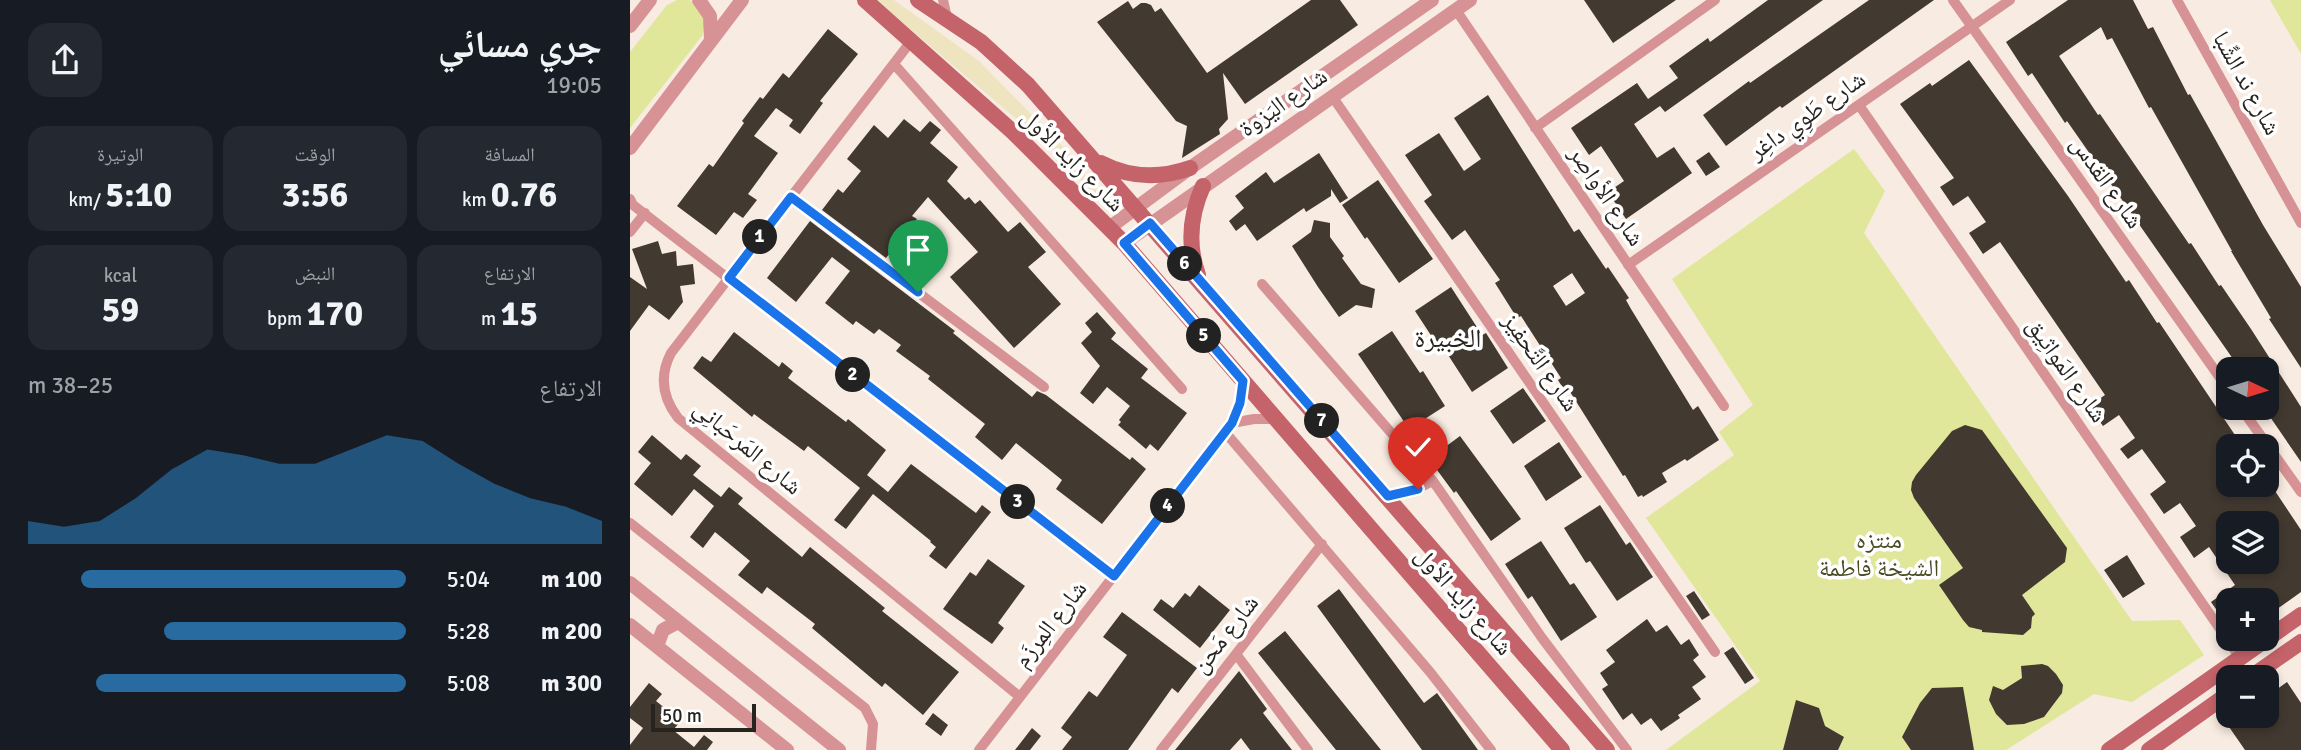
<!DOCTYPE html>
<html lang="ar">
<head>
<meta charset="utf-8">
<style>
  :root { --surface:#171b24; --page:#242831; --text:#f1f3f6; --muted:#9ea1a6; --accent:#276ba1 }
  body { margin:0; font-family:Signika,"Noto Naskh Arabic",sans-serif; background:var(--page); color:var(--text); direction:rtl; height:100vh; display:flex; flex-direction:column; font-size:26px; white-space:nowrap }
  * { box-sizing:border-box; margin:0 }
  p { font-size:23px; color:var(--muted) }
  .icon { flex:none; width:38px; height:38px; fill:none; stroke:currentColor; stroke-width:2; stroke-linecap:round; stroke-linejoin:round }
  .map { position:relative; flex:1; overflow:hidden; direction:ltr }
  .drawer { display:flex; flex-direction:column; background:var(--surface); width:630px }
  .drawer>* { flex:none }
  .needle { width:46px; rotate:94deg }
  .tools { position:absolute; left:1586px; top:357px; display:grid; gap:14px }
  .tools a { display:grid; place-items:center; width:63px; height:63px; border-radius:14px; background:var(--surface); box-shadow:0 4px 10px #0003; font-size:35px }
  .scale { position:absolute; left:21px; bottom:18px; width:105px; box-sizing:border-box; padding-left:7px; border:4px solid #27231f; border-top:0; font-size:19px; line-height:24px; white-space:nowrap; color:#27231f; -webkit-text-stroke:5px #fff; paint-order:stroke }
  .pin { position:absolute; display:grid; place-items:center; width:60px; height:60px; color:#fff; margin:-72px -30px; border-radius:50% 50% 50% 0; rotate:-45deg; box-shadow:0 0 7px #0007 }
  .pin .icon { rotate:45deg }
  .km { position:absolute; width:35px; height:35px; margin:-18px; border-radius:50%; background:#222; color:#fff; font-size:19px; line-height:35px; text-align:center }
  .round { display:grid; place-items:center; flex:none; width:74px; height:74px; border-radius:21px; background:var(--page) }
  .summary { display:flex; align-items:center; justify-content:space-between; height:119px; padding:0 28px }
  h1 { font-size:38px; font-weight:700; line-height:52px }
  .figures { display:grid; grid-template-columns:repeat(3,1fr); gap:10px; height:119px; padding:7px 28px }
  .figures div { display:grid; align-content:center; border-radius:18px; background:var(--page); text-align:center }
  .figures b { font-size:35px; font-weight:700 }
  .figures small { font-size:19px; font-weight:400 }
  .figures p { font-size:19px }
  .chart { height:196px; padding:14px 28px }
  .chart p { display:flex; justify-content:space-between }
  .chart svg { width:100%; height:126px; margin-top:7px; fill:var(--accent); opacity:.7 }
  ul { padding:0 28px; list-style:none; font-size:23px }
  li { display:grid; grid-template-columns:112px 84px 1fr; align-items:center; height:52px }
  li i { height:18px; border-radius:9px; background:var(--accent) }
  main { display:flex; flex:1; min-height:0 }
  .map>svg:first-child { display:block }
  .green { fill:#e0e69a }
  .sand { fill:#eee4bf }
  .building { fill:#423930; fill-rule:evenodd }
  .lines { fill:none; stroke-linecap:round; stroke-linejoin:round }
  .minor { stroke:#d69294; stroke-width:10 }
  .tertiary { stroke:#d69294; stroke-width:14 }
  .secondary { stroke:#c46369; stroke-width:16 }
  .route-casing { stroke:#fff; stroke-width:14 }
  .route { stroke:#1a73e8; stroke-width:9 }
  .labels { text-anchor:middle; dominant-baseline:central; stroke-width:7; stroke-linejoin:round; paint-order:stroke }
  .street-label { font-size:24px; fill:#27231f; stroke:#fff }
  .park-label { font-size:24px; fill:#494c23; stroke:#fff }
  .neighbourhood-label { font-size:26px; fill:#27231f; stroke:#fff }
</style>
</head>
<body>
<main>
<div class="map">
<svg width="1671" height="750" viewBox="0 0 1671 750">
  <rect width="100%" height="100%" fill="#f8ebe1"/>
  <path class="green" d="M47,0H59L67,4L76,22L72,36L0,128V52L37,5Z
    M1640,0H1671V54Z
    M1224,149L1255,191L1234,233L1502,621L1550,620L1574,655L1502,702L1464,694L1376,750H1036L1130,681L1016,518L1104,455L1089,432L1123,405L1042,279Z"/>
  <path class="sand" d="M246,0H264L349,61L434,148L480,206L477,208L423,150Z"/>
  <path class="building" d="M681,0H710L728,25L615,104L593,73L598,119L589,129L590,134L552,158L557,126L546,121L467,22L498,1L503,9L511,3H516L521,5L525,12L531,8L577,73Z
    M954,0H1046L983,43Z
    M1138,0H1193L1035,112L1030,106L1004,124L1027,158L1044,147L1062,173L996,219L978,192L994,181L971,146L959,155L941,128L1007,83L1018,99L1048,78L1039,66L1078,38L1080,42Z
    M1239,0H1304L1152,108L1150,106L1096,146L1073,115L1119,81L1120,83Z
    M1438,0H1503L1518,29L1523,27L1558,95L1560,94L1633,225L1671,287V368L1639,319L1641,318L1601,251H1602L1521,107L1519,108L1482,38L1477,40L1471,27L1429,56L1468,115L1470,114L1559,244L1561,243L1589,286L1591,285L1621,329L1671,407V462L1636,411V369H1610L1437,121L1435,123L1402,73L1398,76L1376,42Z
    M198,29L228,54L190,101L193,103L170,134L159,126L163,120L146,108L124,136L148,153L118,194L127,200L113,218L104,212L86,235L47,206L79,164L83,167L114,123L112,121L130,97L133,99L153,73L159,78Z
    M1339,60L1438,196L1496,282L1499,280L1527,323L1529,322L1609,441L1602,446H1598V485H1641L1671,530V592L1636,617V600H1598V626L1581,602L1605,585L1579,547L1564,558L1550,537L1566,526L1550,503L1534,514L1520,494L1536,482L1512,449L1498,459L1490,449L1505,438L1489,415L1473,426L1459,406L1475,395L1370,242L1353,254L1339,233L1356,222L1338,196L1323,206L1310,187L1324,178L1270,104L1300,83L1302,86ZM1598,523H1636V535L1649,554L1637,562H1598Z
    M858,95L939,224L944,232L949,229L976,269L978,267L999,298L996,300L1001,309L1063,410L1068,406L1089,440L1057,461L1055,459L1032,473L1037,482L1013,497L1012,495L1008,497L995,475L993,476L937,387L934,390L928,380L931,378L891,316L887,318L865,283L870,280L835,230L822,240L794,201L802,195L775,155L809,133L834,171L851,159L824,118ZM942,273L955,293L936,306L923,286Z
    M274,119L290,132L300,121L311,130L300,143L328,167L317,181L335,200L339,197L345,204L350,200L378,232L390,222L416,252L398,267L431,304L384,348L320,277L348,252L298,197L282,216L287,219L256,258L192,210L208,189L213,193L231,171L217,159L244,125L258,138Z
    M1079,152L1090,167L1076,176L1066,161Z
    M689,153L718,198L710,203L701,189V196L676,212L674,208L627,241L615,224L606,231L599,221L614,208L605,196L636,172L644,183Z
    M748,180L803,259L769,283L737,237L735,239L712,205Z
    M684,220L700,223V237L714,256L712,258L731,284L745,289L742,308L726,305L709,317L688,287L662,246L681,232Z
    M180,221L325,331L323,333L402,397L407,391L416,395L500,460L502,457L516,469L472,524L426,489L432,480L386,443L372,460L345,437L355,424L298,379L300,376L266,351L271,345L249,329L244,334L226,321L223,325L195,303L220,271L202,257L166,302L137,278Z
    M28,241L32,254L46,251L47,266L63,264L65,284L50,286L53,302L39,320L19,305L0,331V277L17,289L2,249Z
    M821,287L852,335L856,333L878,368L842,392L811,344L808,346L785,311Z
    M467,312L486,333L481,339L518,369L511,378L557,413L528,451L520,444L516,449L488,425L491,422L489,420L500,406L477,387L463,404L450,393L470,366L451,343L462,332L455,323Z
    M762,331L790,373L793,371L815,406L779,429L728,354Z
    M104,332L149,367L152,362L163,371L158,378L216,422L218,419L256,450L237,475L258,492L281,464L346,513L352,505L361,512L316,569L299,556L306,547L300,542L301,541L243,494L216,529L204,520L230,488L178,446L174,451L124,414L122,417L63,368L72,356L81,362Z
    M893,388L916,421L883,444L860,411Z
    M1335,425L1352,430L1437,548L1435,562L1392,595L1405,614L1402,617L1401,628L1393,635L1352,632V630L1339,627L1333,620L1309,585L1333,568L1284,498L1281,490L1282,482L1286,475L1322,431Z
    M22,435L51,460L56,454L71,466L63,475L91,497L99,487L113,498L108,504L172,557L180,547L255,608L252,611L329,672L293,715L255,683L252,687L182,628L185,624L137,587L132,594L108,575L120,561L85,532L73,548L60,537L84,506L64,489L42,516L4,484L21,463L8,452Z
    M830,436L891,519L861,541L826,491L824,493L799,459Z
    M929,442L952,477L916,501L894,466Z
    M970,505L996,545L1000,542L1023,577L987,601L960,561L956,563L934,528Z
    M911,541L940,585L944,583L967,617L931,641L902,596L898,599L875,564Z
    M1497,555L1515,584L1493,598L1474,570Z
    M358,559L395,586L368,623L374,628L362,644L313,609L340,572L346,576Z
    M569,585L600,610L570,648L523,610L531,599L543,608L555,593L560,597Z
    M709,589L794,703L807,693L848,750H792L687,606Z
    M1064,591L1080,615L1072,620L1056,596Z
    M492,612L567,668L548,693L542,688L498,750H432L442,737L431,728L459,691L467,697L497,655L473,637Z
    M1017,619L1026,632L1037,625L1051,645L1059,639L1069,655L1063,660L1076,677L1062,687L1071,699L1048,715L1050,718L1031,731L1021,718L1011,725L1002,713L993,720L972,689L978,685L970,673L985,662L976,650Z
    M655,631L734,729L751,750H706L628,653Z
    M1103,647L1124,678L1115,684L1094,653Z
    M1412,664L1418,666L1426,674L1433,685L1432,693L1414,717L1394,724L1377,725L1366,714L1359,700L1363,686L1373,690L1392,678L1391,666Z
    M609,671L637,709L633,713L662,750H620L611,738L600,750H545Z
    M1657,682L1671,703V750H1615L1597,724L1609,716H1636V697Z
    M19,683L32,694L26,701L51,721L43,730L64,747L74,735L83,742L77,750H0V745L13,728L0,718V707Z
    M1333,687L1344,750H1281L1272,737L1290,703L1302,688Z
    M1166,700L1189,708L1195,726L1214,737L1208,750H1153Z
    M303,713L318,725L311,736L295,724Z
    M402,728L411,736L400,750H385Z"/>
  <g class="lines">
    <path class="minor" d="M313,0L317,18
      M1323,0L1598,389
      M1547,0L1671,223
      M826,10L1094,406
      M282,40L41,353C29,376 32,397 48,418L390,697
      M264,64L552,389
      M702,96L1085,652
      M1229,105L1610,658
      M905,128L1085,0
      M161,197L414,387
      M0,199L3,205L484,576
      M0,232L15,213
      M998,265L1380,0
      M632,284L803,481L912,638L997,750
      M1611,408L1671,492
      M602,423L624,419H646
      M595,432L800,672L861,750
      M758,496L778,493L803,481
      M0,523L235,708L243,724L241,750
      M606,654L678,750
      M349,750L602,423L610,403L613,381
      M531,750L692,544"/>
    <path class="tertiary" d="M69,0L80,16L81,40
      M0,26L20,0
      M0,148L112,0
      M479,228L560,168L802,0
      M494,243L840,0
      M0,583L209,750
      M0,625L157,750
      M27,646L33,630L48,622"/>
    <path class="secondary" d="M235,0L383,132L494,243L932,750
      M288,0L351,42L398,85L977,750
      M471,163C500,178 529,179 560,168
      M568,275C557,244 560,215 573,186
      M1621,677L1671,642
      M1479,750L1671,615
      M1519,750L1598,694"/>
  </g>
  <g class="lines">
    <defs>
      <path id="route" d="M288,292L161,197L99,278L484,576L602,423L610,403L613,381L494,243L520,223L758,496L788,489"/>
    </defs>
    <use href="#route" class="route-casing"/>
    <use href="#route" class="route"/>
  </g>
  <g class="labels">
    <g class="street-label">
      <text transform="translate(1617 83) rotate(61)">شارع ند الشِّبا</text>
      <text transform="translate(653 102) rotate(-35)">شارع اليَزوة</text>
      <text transform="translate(1177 115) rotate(-35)">شارع طَوِي داغِر</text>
      <text transform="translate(443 160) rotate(45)">شارع زايد الأول</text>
      <text transform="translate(1477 182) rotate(55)">شارع القدس</text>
      <text transform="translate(977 196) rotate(56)">شارع الأواصِر</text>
      <text transform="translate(911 362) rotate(55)">شارع التَّحفِيز</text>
      <text transform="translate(1437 370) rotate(55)">شارع المَواثِيق</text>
      <text transform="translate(118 447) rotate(40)">شارع المَرحَبانِي</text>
      <text transform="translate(834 601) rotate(49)">شارع زايد الأول</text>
      <text transform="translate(420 624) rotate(-52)">شارع المِرزَم</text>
      <text transform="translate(595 634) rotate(-52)">شارع مَحن</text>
    </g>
    <g class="park-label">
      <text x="1249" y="540">منتزه<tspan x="1249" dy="28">الشيخة فاطمة</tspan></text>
    </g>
    <g class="neighbourhood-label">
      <text x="818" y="339">الخبيرة</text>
    </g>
  </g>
</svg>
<div class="tools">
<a><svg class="needle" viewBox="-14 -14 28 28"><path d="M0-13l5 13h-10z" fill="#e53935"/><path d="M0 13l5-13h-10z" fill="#9ea1a6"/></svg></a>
<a><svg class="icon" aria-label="locate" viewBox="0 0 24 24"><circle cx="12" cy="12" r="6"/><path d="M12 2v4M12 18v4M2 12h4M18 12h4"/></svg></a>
<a><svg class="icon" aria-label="layers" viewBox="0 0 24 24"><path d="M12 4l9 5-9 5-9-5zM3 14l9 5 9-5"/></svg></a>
<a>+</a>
<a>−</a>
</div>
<div class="scale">50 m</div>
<div class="pin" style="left:288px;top:292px;background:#1e9e55"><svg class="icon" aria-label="arrive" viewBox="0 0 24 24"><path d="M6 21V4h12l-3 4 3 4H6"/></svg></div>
<div class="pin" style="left:788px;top:489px;background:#d93025"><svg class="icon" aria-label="check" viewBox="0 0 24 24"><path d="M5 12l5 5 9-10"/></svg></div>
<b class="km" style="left:130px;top:237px">1</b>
<b class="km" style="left:223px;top:375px">2</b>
<b class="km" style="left:388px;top:502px">3</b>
<b class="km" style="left:538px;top:506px">4</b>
<b class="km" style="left:574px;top:336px">5</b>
<b class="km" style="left:555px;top:264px">6</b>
<b class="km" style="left:692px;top:421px">7</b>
</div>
<section class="drawer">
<div class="summary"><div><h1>جري مسائي</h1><p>19:05</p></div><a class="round"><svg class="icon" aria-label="share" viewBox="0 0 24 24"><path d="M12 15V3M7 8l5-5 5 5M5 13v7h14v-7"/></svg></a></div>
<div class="figures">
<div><p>المسافة</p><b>0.76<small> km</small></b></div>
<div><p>الوقت</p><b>3:56</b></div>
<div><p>الوتيرة</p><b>5:10<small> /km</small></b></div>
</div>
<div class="figures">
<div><p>الارتفاع</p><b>15<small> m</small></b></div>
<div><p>النبض</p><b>170<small> bpm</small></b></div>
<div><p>kcal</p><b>59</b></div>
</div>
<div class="chart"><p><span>الارتفاع</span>25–38 m</p>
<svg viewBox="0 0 160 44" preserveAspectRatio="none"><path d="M0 44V36L10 38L20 36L30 28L40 18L50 11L60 13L70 16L80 16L90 11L100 6L110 8L120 16L130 23L140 28L150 31L160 36V44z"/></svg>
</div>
<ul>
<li><b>100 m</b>5:04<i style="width:86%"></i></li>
<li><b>200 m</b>5:28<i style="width:64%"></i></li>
<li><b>300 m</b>5:08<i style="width:82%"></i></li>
</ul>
</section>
</main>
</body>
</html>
